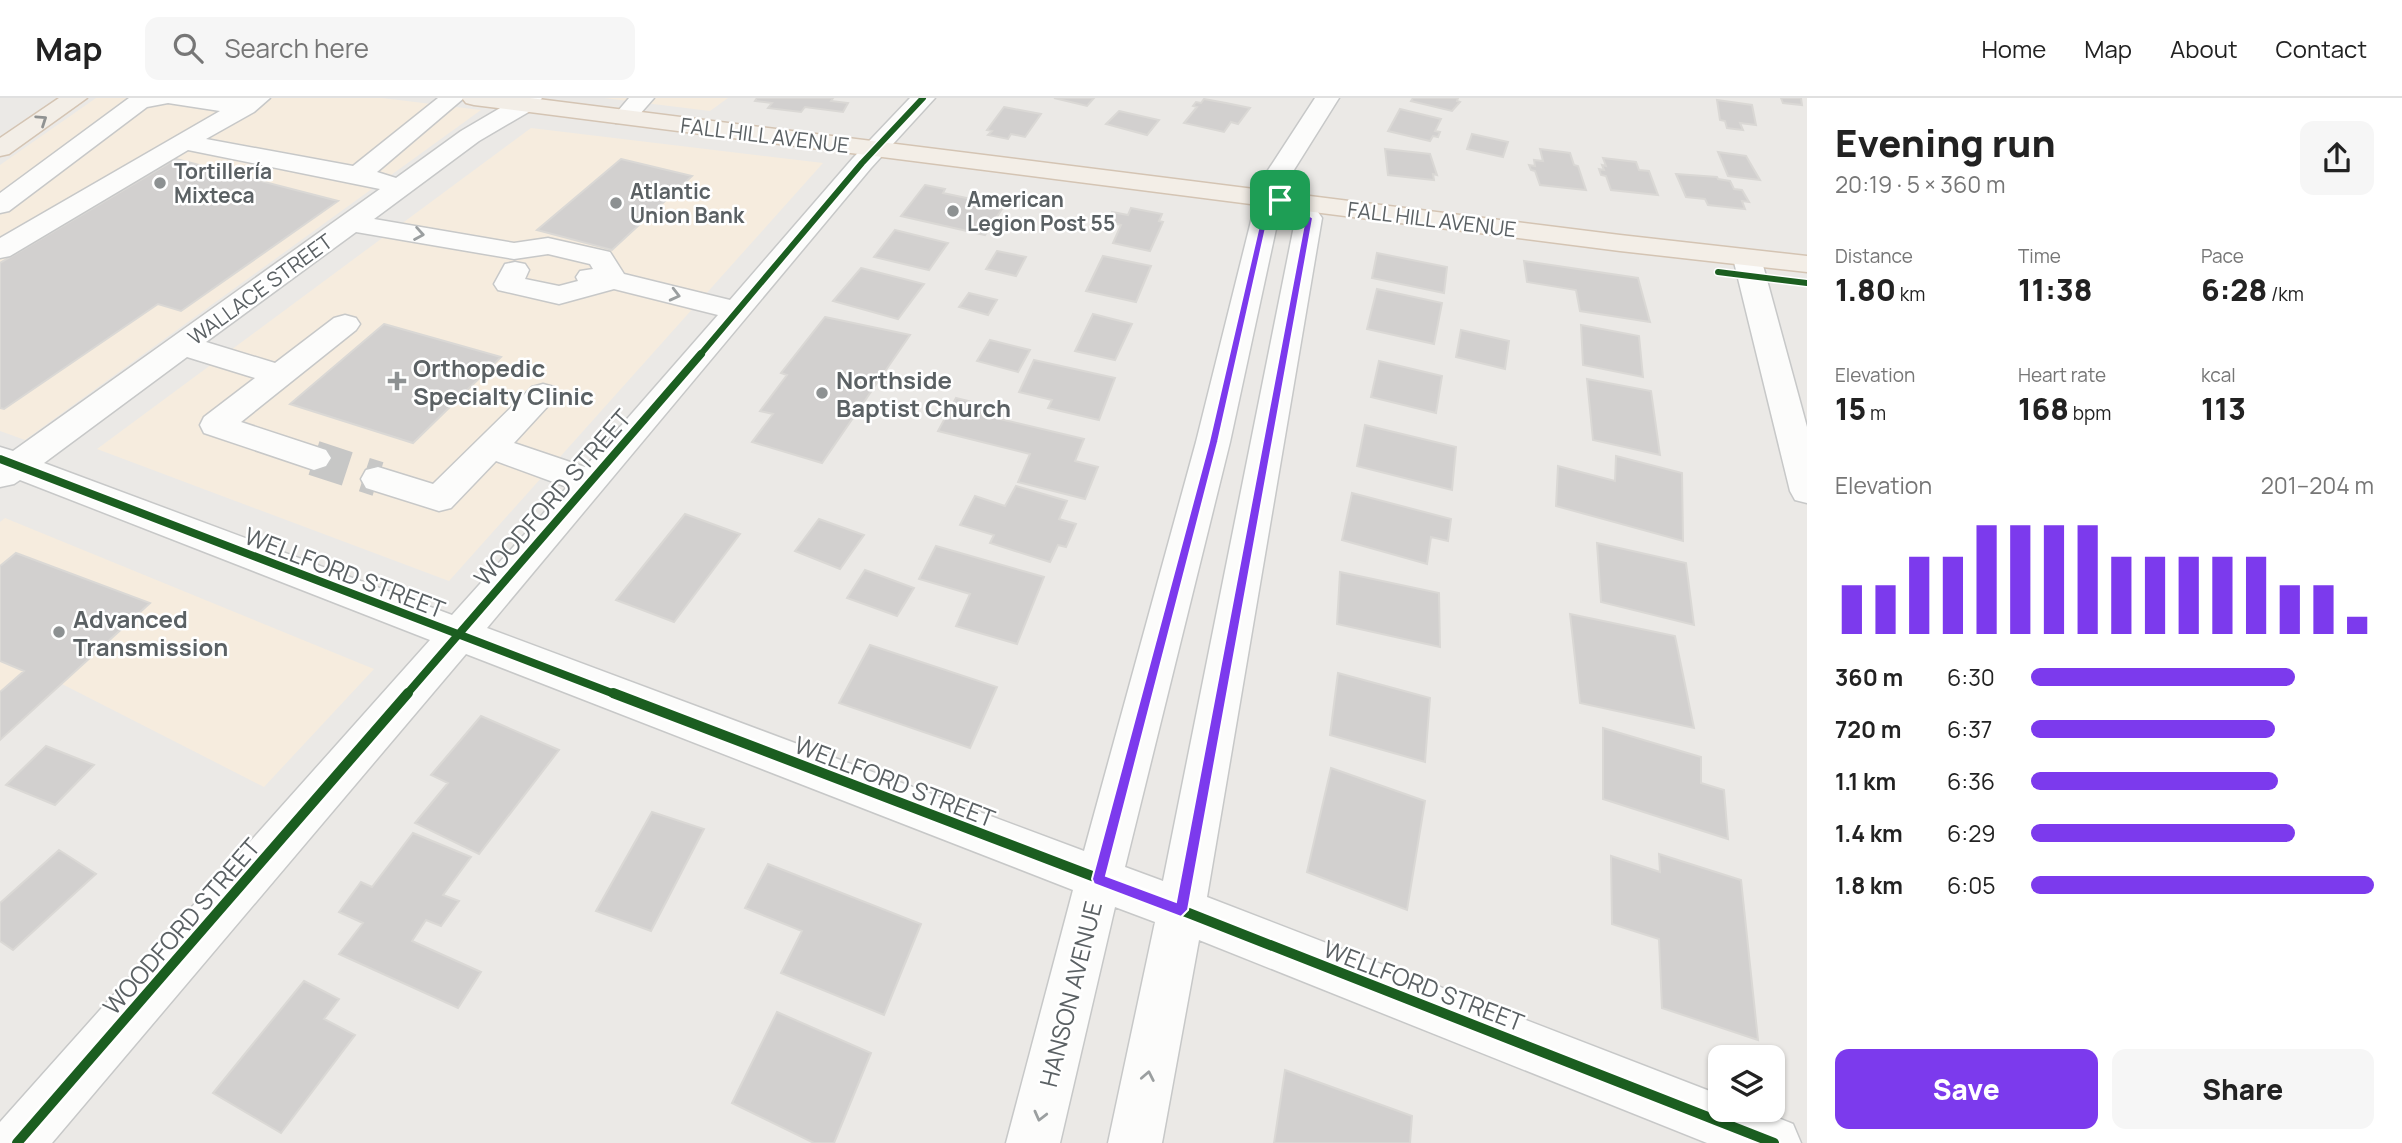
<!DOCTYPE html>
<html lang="en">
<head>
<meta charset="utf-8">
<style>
  :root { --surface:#fff; --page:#f6f6f6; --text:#222; --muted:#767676; --line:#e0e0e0; --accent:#7c3aed }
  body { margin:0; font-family:Manrope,sans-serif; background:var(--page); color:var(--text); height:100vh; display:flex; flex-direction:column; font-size:26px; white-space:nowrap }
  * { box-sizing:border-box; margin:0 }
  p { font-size:23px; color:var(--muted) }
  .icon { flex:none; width:38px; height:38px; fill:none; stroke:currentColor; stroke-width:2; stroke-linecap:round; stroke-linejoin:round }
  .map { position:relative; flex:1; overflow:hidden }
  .side { display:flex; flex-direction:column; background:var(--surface); width:595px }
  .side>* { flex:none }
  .tools { position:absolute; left:1708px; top:947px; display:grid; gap:14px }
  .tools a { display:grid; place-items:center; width:77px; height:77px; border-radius:14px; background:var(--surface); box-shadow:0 2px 5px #0004; font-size:35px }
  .pin { position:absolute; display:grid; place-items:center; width:60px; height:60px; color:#fff; margin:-30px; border-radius:14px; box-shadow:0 4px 10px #0006 }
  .round { display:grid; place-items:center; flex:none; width:74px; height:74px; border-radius:14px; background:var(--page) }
  .head { display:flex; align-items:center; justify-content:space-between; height:119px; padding:0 28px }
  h1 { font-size:38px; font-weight:800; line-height:52px }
  .stats { display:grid; grid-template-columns:repeat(3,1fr); gap:10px; height:119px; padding:7px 28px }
  .stats div { display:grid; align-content:center }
  .stats b { font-size:30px; font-weight:800 }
  .stats small { font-size:19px; font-weight:400 }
  .stats p { font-size:19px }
  .chart { height:196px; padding:14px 28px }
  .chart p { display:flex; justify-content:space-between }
  .chart svg { width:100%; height:126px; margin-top:7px; stroke:var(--accent); stroke-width:6 }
  .button { display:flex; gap:14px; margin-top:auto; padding:14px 28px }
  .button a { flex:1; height:80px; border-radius:14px; background:var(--accent); color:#fff; font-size:28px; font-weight:800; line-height:80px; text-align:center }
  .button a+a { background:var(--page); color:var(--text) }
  ul { padding:0 28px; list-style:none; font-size:23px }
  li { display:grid; grid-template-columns:112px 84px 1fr; align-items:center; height:52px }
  li i { height:18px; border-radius:9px; background:var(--accent) }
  header { display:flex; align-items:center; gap:42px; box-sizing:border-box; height:98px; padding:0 35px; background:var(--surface); border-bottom:2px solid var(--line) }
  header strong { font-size:33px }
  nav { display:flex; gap:38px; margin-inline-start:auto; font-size:24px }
  .search { width:490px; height:63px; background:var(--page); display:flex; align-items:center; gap:18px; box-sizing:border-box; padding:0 24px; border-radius:14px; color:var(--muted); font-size:26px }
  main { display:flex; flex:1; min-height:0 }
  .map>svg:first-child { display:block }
  .commercial { fill:#f6ecde }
  .building { fill:#d2d0cf; stroke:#dad8d5; stroke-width:2 }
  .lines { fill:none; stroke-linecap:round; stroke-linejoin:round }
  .minor-tunnel { stroke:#c7c7c6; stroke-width:35; stroke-dasharray:35 18; stroke-linecap:butt }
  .minor-casing { stroke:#c7c8c8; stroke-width:3 }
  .major-casing { stroke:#d4c4b3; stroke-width:3 }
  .minor { fill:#fcfcfb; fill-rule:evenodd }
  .major { fill:#f3eee7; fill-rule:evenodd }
  .cycleway-far2-casing { stroke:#fff; stroke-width:9 }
  .cycleway-far1-casing { stroke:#fff; stroke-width:12 }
  .cycleway-casing { stroke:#fff; stroke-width:15 }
  .cycleway-far2 { stroke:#1b5e20; stroke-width:6 }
  .cycleway-far1 { stroke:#1b5e20; stroke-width:8 }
  .cycleway { stroke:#1b5e20; stroke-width:10 }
  .oneway { stroke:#909292 }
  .oneway2 { stroke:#9b9fa0 }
  .route { fill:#7c3aed; stroke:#fff; stroke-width:2; fill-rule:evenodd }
  .poi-dot { fill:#8d9192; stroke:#fff; stroke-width:2.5 }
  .labels { text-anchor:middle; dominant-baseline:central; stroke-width:5; stroke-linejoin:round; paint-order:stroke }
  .far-street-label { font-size:21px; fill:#5b6164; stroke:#fff }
  .far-poi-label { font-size:21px; font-weight:bold; fill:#5b6164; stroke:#fff; text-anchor:start }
  .poi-label { font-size:24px; font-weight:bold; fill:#5b6164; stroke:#fff; text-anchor:start }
  .street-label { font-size:24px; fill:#5b6164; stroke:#fff }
</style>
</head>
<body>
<header>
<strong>Map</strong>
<div class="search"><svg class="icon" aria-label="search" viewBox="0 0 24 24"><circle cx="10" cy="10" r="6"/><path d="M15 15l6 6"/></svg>Search here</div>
<nav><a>Home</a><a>Map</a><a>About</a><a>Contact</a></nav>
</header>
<main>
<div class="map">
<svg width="1807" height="1045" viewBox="0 0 1807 1045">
  <rect width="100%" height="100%" fill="#ebe9e6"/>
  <path class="commercial" d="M96,0H382L481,12L25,342L0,333V67Z
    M604,0H728L710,13Z
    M531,30L823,65L449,483L97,351Z
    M5,420L374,571L264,689L62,586L0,642V424Z"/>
  <path class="building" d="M757,0H833L831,3L848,5L843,14L805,9L801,14L768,10L772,5L755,3Z
    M1054,0H1094L1087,8Z
    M1413,0H1458L1457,3L1460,4L1452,13L1411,3Z
    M1781,0H1801L1802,7L1783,5Z
    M1204,1L1226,5L1250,10L1238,26L1231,24L1224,34L1184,25L1197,9L1193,8L1196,4L1201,5Z
    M1717,2L1752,7L1756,27L1740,25L1743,32L1727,30L1725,23L1720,22Z
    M1004,9L1041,16L1025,39L1011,36L1008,41L988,37L992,33L987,32Z
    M1400,11L1441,21L1435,33L1440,34L1438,39L1433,38L1430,43L1388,33Z
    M1119,13L1159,22L1147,37L1106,26Z
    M1472,36L1508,44L1503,59L1467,51Z
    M1385,51L1430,56L1437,77L1433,76L1434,82L1388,77Z
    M1540,51L1570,55L1574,67L1578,68L1586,92L1540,87L1535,73L1531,72L1529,67L1535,68L1534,62L1543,63Z
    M1718,54L1746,58L1760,82L1728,78Z
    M1603,60L1636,64L1639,72L1649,73L1658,97L1611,92L1606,78L1601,77L1599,71L1604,72L1602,67L1606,68Z
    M176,61L338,103L181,213L158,206L4,311L0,310V165Z
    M621,61L692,78L612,152L537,132Z
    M1676,76L1717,79L1718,81L1730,83L1734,91L1742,92L1749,104L1742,103L1745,111L1708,107L1705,101L1686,99Z
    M925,87L945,91L943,95L1004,108L985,137L901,118Z
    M1131,110L1162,116L1159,123L1163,124L1150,153L1113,145L1121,127L1108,124L1112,114L1128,117Z
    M895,132L948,145L929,172L874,159Z
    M997,153L1026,159L1016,178L986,171Z
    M1377,155L1447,169L1444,195L1372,180Z
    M1103,158L1151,168L1136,204L1086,193Z
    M1524,163L1638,180L1650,224L1580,213L1576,192L1527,184Z
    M861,170L924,186L898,221L833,203Z
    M1377,191L1442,205L1434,246L1367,231Z
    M969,195L997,202L988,217L959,209Z
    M1093,216L1132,226L1115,262L1075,253Z
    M825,219L910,237L822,365L752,344L773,316L760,313L787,277L781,275Z
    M384,226L501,259L413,345L290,306Z
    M1581,227L1639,238L1643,279L1583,267Z
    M1461,232L1509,243L1505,271L1456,259Z
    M990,242L1030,252L1018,274L977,263Z
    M1034,262L1115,280L1099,322L1048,310L1052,302L1019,294Z
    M1379,263L1442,278L1436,315L1371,299Z
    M1587,281L1651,293L1660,357L1593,342Z
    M956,300L988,308L983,317L1084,341L1075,363L1098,369L1085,401L1018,384L1030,356L938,333Z
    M1365,327L1456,349L1452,392L1357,368Z
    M1616,358L1682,375L1683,443L1556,408L1558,368L1615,383Z
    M1016,388L1067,403L1059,421L1076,426L1066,449L1058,447L1050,464L990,445L994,437L960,427L975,398L1005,408Z
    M1352,395L1451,421L1448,443L1431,439L1427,466L1342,442Z
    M685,416L740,436L674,524L616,502Z
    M819,421L864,437L840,471L795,453Z
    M1597,445L1686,465L1694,527L1601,504Z
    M936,448L1044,479L1017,546L956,528L970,496L919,481Z
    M16,455L150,505L0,642V594L24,573L0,563V468Z
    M865,472L914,490L897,518L847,500Z
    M1340,474L1439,495L1440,549L1337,526Z
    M1570,516L1675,538L1694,630L1580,605Z
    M870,547L997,589L970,650L839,605Z
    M1338,575L1430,600L1425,664L1330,637Z
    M481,618L559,652L479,756L415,725L448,685L431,677Z
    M1603,630L1701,659V685L1724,692L1728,741L1603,701Z
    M46,648L94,667L55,707L6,687Z
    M1331,670L1425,703L1407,812L1307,774Z
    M652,714L704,731L651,833L596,813Z
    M413,735L471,759L443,797L459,803L441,828L426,822L412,843L481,874L458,910L339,856L363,825L339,814L361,784L372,789Z
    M59,752L96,776L13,852L0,843V805Z
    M1659,756L1741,782L1758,942L1662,910L1659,841L1612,826L1611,758L1660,774Z
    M768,766L921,826L884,917L781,875L802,833L745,810Z
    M304,883L339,901L324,921L355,937L281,1035L213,995Z
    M777,914L871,955L834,1045H814L732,1005Z
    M1285,972L1412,1018L1410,1045H1274Z"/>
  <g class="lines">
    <path class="minor-tunnel" d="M314,360L378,381"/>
    <defs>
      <path id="minor" d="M129,0H270L254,14L206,41L353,68L438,0H464L377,74L396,80L461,33L517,0H542L532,12L479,43L374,121L514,145L548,140L610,154L624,176L730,202L853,60L910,0H935L871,70L487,530L1084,753L1196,344L1253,115L1266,100L1261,83L1315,0H1339L1287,83L1292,98L1318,114L1322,120L1207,799L1720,997V1012C1754,1012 1762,1013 1793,1026L1801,1045H1707L1199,842L1162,1045H1108L1155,824L1115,809L1060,1045H1006L1073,792L466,556L52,1045H0V1024L430,542L20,382L14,386L0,389V349L13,353L380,91L188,52L10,158L0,160V140L220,13L168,5L147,9L9,113L0,115V95ZM1282,115L1295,123L1163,783L1125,769L1230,344L1279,117ZM356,134L514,161L548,156L590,166L593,171L580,173L576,179L578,183L559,188L525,181L529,172L525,166L515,164L505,166L494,186L498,192L559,206L614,191L718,217L585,369L514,345L559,296L554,289L543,286L532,289L433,386L378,369L366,372L361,381L366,390L439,413L451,410L496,363L567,389L452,517L44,365L187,259L255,280L204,319L200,327L204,335L314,372L326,368L331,360L326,352L241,324L356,232L360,226L356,220L345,217L334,220L275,265L206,244Z
        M629,0H654L632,25H616L612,20Z
        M1747,152L1757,154L1761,160L1807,329V405L1795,402L1790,393L1733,160L1737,154Z"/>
      <path id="major" d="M59,0H87L9,56L0,58V40Z
        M462,0H530L1620,137L1807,158V174L1620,153L474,7L466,5Z"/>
    </defs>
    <use href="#minor" class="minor-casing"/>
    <use href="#major" class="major-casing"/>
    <use href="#minor" class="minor"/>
    <use href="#major" class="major"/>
    <defs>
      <path id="cycleway-far2" d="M1718,174L1807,185
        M700,257L862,65L923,0"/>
      <path id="cycleway-far1" d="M0,361L617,597
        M406,597L701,256"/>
      <path id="cycleway" d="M613,595L1181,812L1774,1045
        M17,1045L408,595"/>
    </defs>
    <use href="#cycleway-far2" class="cycleway-far2-casing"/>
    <use href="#cycleway-far1" class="cycleway-far1-casing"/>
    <use href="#cycleway" class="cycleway-casing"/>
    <use href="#cycleway-far2" class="cycleway-far2"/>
    <use href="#cycleway-far1" class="cycleway-far1"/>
    <use href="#cycleway" class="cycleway"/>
  </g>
  <defs><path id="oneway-chevron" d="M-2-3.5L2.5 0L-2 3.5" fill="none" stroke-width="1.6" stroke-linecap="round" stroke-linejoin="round" transform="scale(1.75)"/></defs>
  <use class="oneway" href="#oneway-chevron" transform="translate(42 22) rotate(-34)"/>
  <g class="oneway2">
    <use href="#oneway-chevron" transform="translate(419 136) rotate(10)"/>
    <use href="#oneway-chevron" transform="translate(675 197) rotate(14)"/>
    <use href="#oneway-chevron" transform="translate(1148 978) rotate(-79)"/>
    <use href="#oneway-chevron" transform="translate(1040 1018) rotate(104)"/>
  </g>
  <path class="route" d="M1278,100H1283L1313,120L1188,812L1181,819L1094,786L1092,781L1209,344L1262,115ZM1281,106L1305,121L1176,804L1106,778L1218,344L1269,116Z"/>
  <g class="poi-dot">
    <circle cx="160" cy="85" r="7"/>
    <circle cx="616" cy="105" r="7"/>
    <circle cx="953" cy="113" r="7"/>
    <path d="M393.5 272.5h7v7h7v7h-7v7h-7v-7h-7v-7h7z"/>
    <circle cx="822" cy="295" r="7"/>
    <circle cx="59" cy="534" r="7"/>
  </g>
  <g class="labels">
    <g class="far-street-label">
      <text transform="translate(765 37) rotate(7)">FALL HILL AVENUE</text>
      <text transform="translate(1432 121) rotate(7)">FALL HILL AVENUE</text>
      <text transform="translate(260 191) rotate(-36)">WALLACE STREET</text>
    </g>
    <g class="far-poi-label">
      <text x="174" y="73">Tortillería<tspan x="174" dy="24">Mixteca</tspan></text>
      <text x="630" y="93">Atlantic<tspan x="630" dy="24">Union Bank</tspan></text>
      <text x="967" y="101">American<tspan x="967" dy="24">Legion Post 55</tspan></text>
    </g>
    <g class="poi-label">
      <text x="413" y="269">Orthopedic<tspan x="413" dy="28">Specialty Clinic</tspan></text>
      <text x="836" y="281">Northside<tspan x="836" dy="28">Baptist Church</tspan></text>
      <text x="73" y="520">Advanced<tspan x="73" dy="28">Transmission</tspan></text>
    </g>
    <g class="street-label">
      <text transform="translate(552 399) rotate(-49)">WOODFORD STREET</text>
      <text transform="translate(345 474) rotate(21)">WELLFORD STREET</text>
      <text transform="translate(895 683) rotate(21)">WELLFORD STREET</text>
      <text transform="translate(181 828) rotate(-49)">WOODFORD STREET</text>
      <text transform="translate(1424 887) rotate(21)">WELLFORD STREET</text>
      <text transform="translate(1070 896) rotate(-76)">HANSON AVENUE</text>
    </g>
  </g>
</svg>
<div class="tools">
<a><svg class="icon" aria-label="layers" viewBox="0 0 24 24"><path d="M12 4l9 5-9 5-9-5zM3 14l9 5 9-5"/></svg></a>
</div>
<div class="pin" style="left:1280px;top:102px;background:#1e9e55"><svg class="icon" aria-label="arrive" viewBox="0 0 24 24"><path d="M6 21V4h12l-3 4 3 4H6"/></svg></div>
</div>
<section class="side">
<div class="head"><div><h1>Evening run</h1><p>20:19 · 5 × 360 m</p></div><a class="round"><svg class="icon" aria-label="share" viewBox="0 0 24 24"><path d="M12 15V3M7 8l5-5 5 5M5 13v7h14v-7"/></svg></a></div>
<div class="stats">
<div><p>Distance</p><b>1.80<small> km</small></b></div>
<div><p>Time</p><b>11:38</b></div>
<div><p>Pace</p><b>6:28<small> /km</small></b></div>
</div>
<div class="stats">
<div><p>Elevation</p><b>15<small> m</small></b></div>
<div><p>Heart rate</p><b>168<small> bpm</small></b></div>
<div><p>kcal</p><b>113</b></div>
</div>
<div class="chart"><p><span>Elevation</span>201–204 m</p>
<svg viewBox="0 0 160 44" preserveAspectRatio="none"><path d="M5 44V27M15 44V27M25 44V17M35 44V17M45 44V6M55 44V6M65 44V6M75 44V6M85 44V17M95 44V17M105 44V17M115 44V17M125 44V17M135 44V27M145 44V27M155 44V38"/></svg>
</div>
<ul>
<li><b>360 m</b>6:30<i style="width:77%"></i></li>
<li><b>720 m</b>6:37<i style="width:71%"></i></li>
<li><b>1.1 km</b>6:36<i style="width:72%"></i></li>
<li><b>1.4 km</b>6:29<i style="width:77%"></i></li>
<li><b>1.8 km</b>6:05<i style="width:100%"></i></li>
</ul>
<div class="button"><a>Save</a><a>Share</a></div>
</section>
</main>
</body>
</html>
